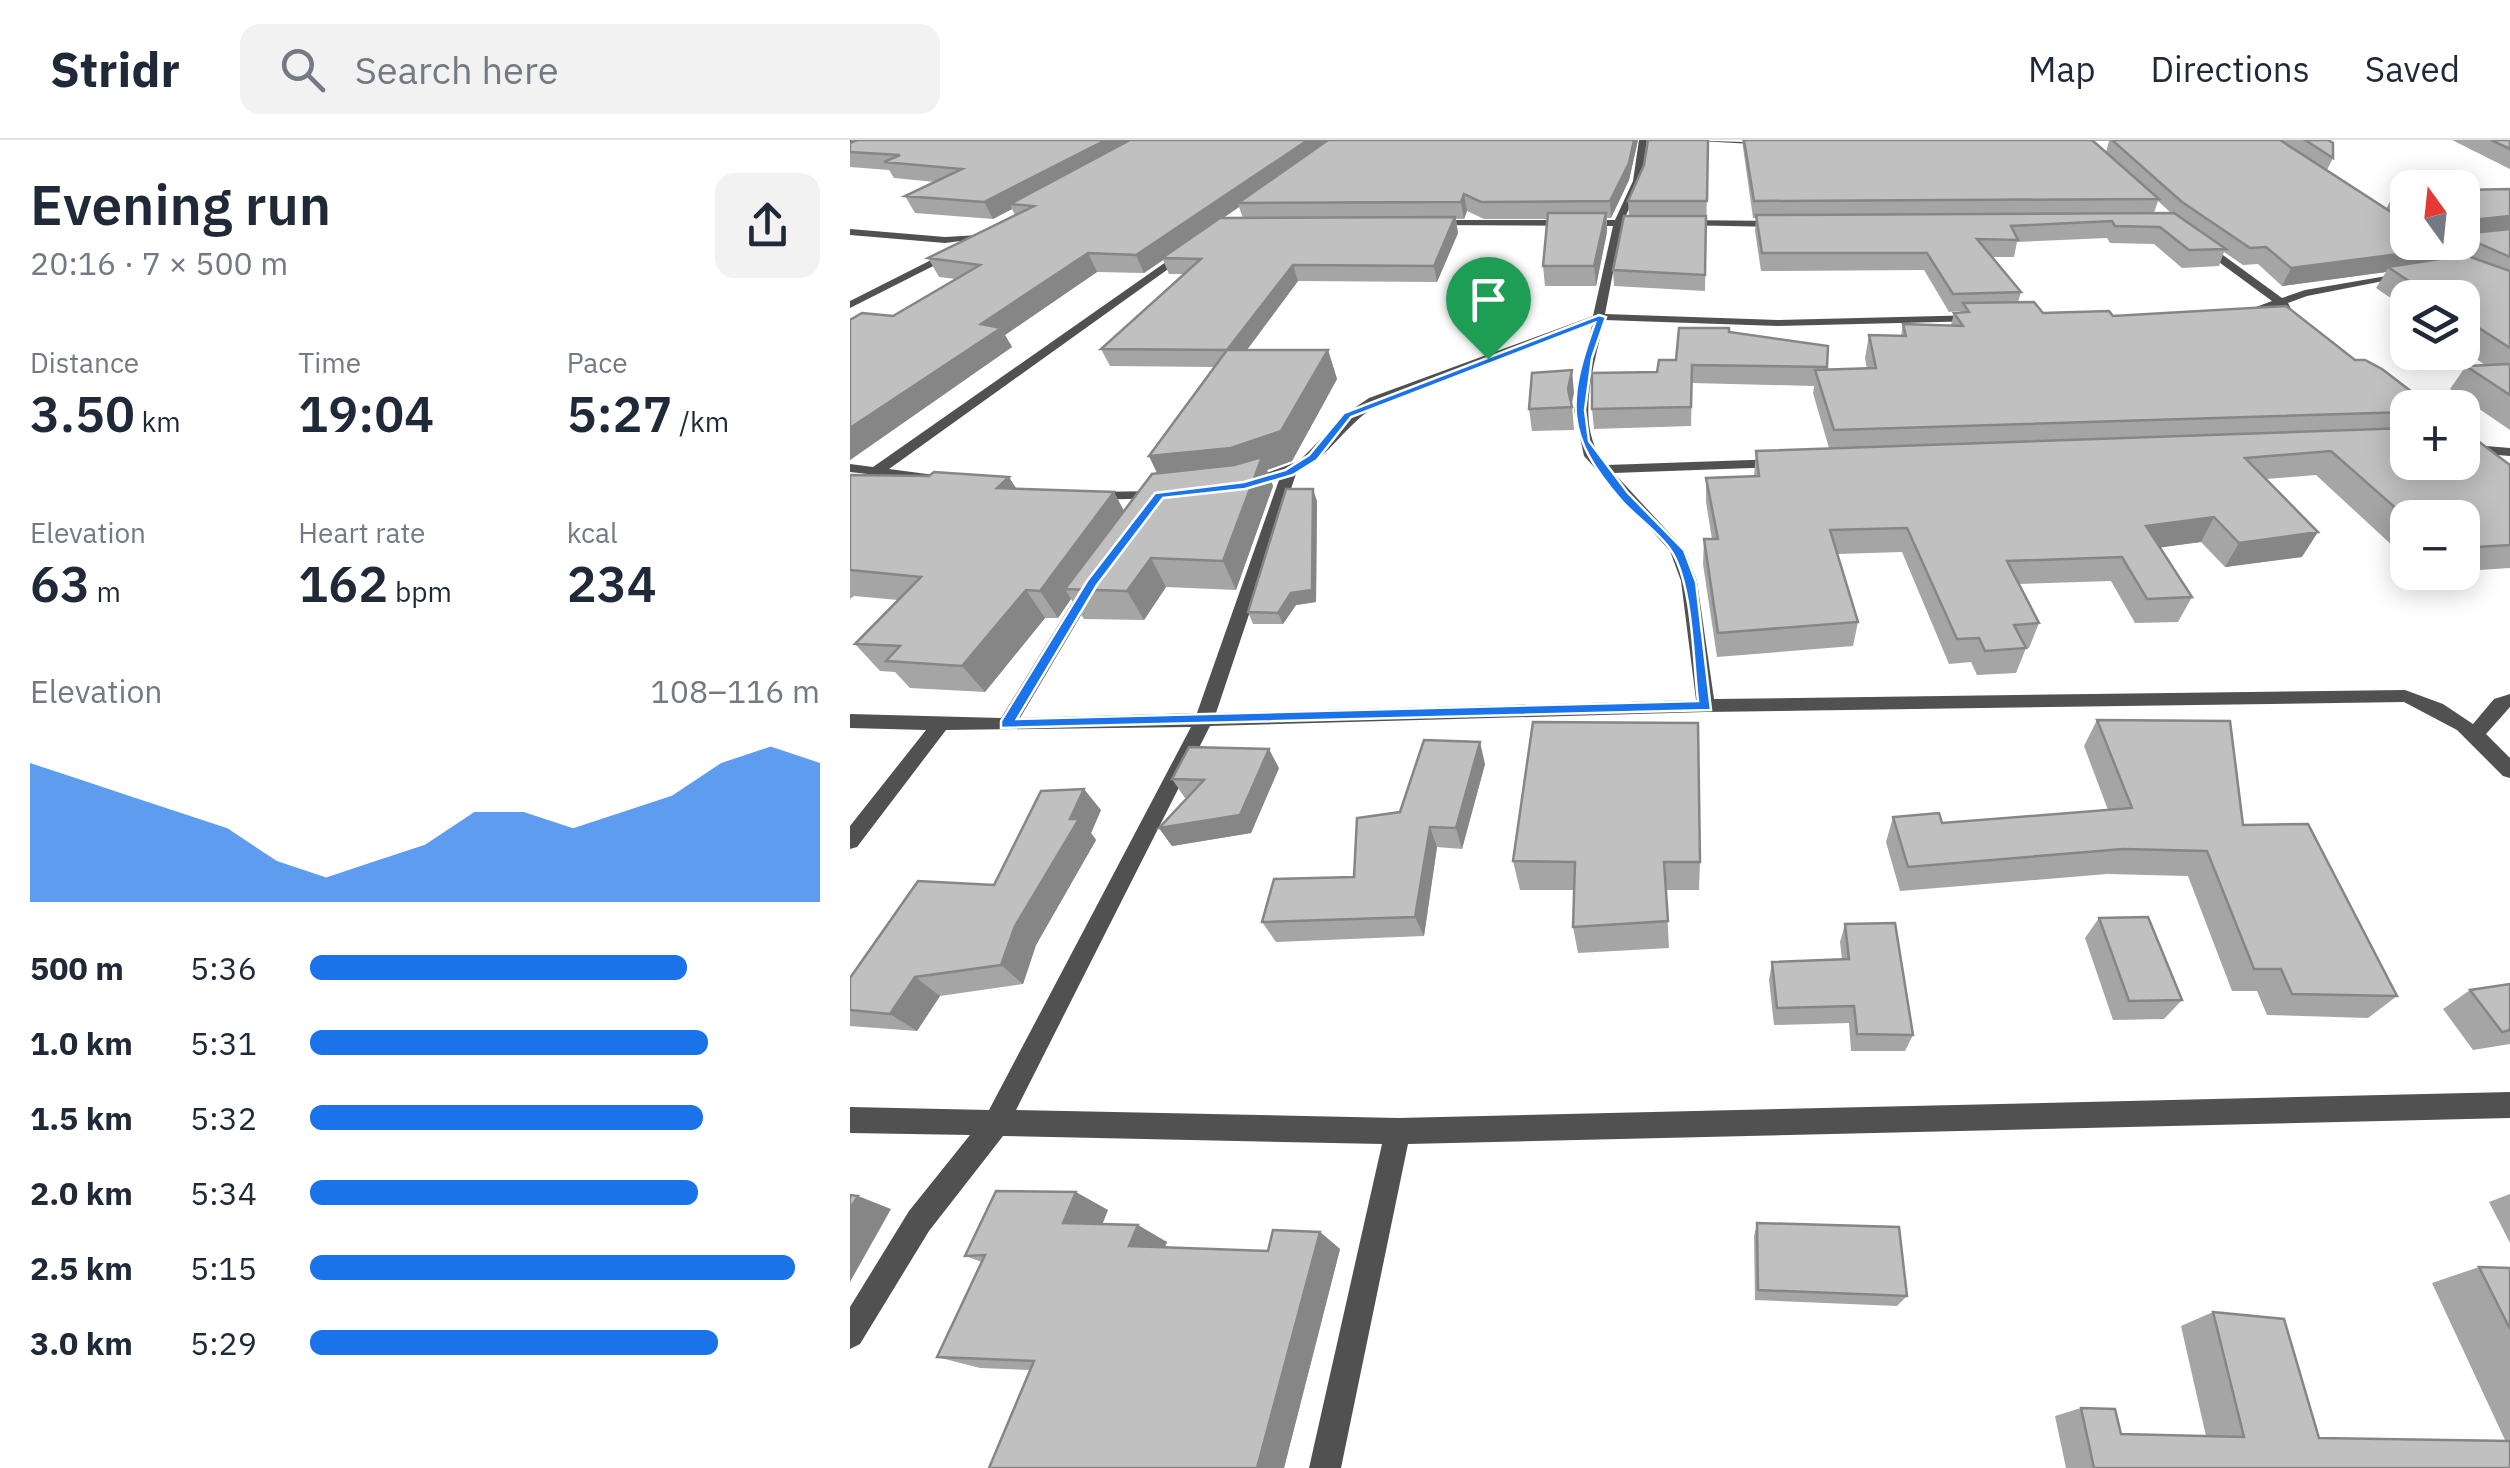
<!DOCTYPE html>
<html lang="en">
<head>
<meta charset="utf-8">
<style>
  :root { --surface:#fff; --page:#f2f2f3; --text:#1f2937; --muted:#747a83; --line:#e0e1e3; --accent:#1a73e8 }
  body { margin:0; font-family:"IBM Plex Sans",sans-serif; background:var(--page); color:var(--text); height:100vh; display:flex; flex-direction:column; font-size:38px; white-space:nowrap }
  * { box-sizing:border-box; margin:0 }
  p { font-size:32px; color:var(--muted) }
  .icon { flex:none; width:55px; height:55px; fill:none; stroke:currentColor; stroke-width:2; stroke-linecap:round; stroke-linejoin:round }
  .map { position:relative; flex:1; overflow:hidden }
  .side { display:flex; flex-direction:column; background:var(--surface); width:850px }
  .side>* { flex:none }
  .needle { width:65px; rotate:345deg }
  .buttons { position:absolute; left:1540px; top:30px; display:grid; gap:20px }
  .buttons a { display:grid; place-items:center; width:90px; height:90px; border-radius:20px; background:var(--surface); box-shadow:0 5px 25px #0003; font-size:50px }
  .pin { position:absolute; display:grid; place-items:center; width:85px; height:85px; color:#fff; margin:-102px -42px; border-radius:50% 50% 50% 0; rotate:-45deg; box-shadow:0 0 10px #0007 }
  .pin .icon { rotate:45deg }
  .round { display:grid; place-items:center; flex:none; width:105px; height:105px; border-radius:20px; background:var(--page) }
  .overview { display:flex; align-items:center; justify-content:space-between; height:170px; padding:0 30px }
  h1 { font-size:55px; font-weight:600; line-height:75px }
  .stats { display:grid; grid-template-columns:repeat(3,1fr); gap:15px; height:170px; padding:10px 30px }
  .stats div { display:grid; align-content:center }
  .stats b { font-size:50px; font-weight:600 }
  .stats small { font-size:28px; font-weight:400 }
  .stats p { font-size:28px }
  .chart { height:280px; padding:20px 30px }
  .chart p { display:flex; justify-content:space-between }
  .chart svg { width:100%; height:180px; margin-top:10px; fill:var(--accent); opacity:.7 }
  ul { padding:0 30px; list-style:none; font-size:32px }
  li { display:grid; grid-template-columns:160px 120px 1fr; align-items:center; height:75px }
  li i { height:25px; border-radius:12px; background:var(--accent) }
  header { display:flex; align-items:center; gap:60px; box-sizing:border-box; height:140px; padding:0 50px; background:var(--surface); border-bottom:2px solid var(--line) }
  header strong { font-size:48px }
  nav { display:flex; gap:55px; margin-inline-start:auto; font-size:35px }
  .search { width:700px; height:90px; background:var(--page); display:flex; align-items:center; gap:25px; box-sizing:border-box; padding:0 35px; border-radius:20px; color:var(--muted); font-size:38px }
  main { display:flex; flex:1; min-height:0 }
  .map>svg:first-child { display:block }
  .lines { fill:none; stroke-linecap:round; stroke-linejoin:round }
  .minor { fill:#515151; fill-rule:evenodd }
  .wall { fill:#a5a5a5; fill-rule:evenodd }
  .shaded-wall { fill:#868686 }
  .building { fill:#c0c0c0; stroke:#868686; stroke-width:2.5 }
  .route { fill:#1a73e8; stroke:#fff; stroke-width:2.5; fill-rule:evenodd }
</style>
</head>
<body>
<header>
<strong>Stridr</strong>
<div class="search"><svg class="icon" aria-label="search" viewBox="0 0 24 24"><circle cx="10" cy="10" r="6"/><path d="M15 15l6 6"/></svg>Search here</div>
<nav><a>Map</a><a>Directions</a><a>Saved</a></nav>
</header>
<main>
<section class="side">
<div class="overview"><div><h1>Evening run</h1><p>20:16 · 7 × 500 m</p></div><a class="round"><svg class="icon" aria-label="share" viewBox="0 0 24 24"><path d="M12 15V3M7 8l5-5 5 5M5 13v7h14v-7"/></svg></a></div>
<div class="stats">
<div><p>Distance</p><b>3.50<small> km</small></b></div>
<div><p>Time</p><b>19:04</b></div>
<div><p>Pace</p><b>5:27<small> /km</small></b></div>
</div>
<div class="stats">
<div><p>Elevation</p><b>63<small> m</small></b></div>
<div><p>Heart rate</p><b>162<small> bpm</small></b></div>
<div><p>kcal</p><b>234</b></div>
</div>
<div class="chart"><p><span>Elevation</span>108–116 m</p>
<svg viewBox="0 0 160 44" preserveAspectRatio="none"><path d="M0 44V10L10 14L20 18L30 22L40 26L50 34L60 38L70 34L80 30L90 22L100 22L110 26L120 22L130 18L140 10L150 6L160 10V44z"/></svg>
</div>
<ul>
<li><b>500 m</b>5:36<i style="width:74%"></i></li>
<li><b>1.0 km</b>5:31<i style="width:78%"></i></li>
<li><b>1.5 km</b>5:32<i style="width:77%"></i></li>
<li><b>2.0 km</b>5:34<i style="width:76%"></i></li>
<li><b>2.5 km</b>5:15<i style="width:95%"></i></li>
<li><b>3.0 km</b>5:29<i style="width:80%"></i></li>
</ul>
</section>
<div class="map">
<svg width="1660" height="1328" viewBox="0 0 1660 1328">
  <rect width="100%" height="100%" fill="#fff"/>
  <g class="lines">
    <path class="minor" d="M0,0L27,6L0,20V14L14,7L0,4Z
      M789,0H797L791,41L774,80L801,83L772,86L755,174L928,180L1130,175L1136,178L1130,181L928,186L754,180C745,225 722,287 757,325L929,319L936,323L929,327L764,333L835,410L847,441L864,559L1555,550L1593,564L1623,584L1644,559L1660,554V567L1636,594L1660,618V638L1653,636L1607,590L1554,562L856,572L360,586L166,970L548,978L1660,952V978L558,1004L491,1328H459L532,1004L153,996L79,1091L10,1204L0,1209V1167L59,1071L120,995L0,993V967L139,970L341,587L96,590L7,707L0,709V686L76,590L0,588V574L151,578L233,445L241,440L249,445L170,578L347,573L429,340L395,350L388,346L390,343L449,321L497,273L519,258L743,176L763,86L580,85L577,80H765L783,41ZM742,185L724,270L734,316L820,411L831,441L846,560L366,573L446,334C480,317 496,283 529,264Z
      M832,0L924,3L920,5Z
      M830,80L931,81L936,84L931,87L827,85Z
      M0,89L95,97L129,95L134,98L95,103L0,95Z
      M1347,102H1355L1432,158L1455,150L1554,133L1559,136L1457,156L1438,163L1441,169L1429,166L1389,180L1385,179V175L1422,161L1347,106Z
      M1560,102H1572L1607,127L1660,149V156L1599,131Z
      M105,108L109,113L0,168V161Z
      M333,110L342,112L39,329L92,336L97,337V343L0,332V324L23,327Z
      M1612,304L1660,308V316L1612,312Z
      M311,351L316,352V358L240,360L233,356L240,352Z"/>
  </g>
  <path class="wall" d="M7,0H788L779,40L761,78H757V92L746,146H695L693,126L698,79H634L617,71L614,79H606L608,93L587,142L448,141L397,210H478L487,239L442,321L417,330L423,346L386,450L316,447L294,480L234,479L221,459L208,478H195L135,552L60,548L45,532L30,531L5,504L48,460L4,456L0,459V335L166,348L264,352L274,371L307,333L299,316L364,227L260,226L251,209L333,134H319L313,120L294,133L247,132L155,195L162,207L0,320V180L43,176L106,139L89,137L78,118L165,75L162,69L143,79L65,73L55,56L85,42L44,38L39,30L0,27V3ZM389,67L393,78H373Z
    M858,0L855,151L764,146L763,130L779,76L778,61L794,25Z
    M892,0H1478L1483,18L1477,30L1536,69L1545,52H1558V102H1595L1588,103V119L1600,117L1597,116L1605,102H1612V50L1660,49V290L1600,249L1616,226L1635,225L1612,209V158H1558V170L1526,148L1536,132L1432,146L1408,124L1393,125L1374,112L1369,126L1332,128L1304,104L1260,103L1257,98L1167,102L1164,117H1141L1171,152L1168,162L1193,173L1263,176L1558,268V322L1660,325V428L1612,431V378H1558V420L1466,335L1416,339L1452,417L1375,427L1351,402L1310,407L1342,457L1328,482L1285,483L1261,441L1169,444L1189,483L1179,508H1176L1166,533L1127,535L1121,522L1099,524L1052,412L987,414L1008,482L1003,506L867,517L853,424L854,399H862L856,362V338L904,336L906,311L979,308L963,253L964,246L842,243L841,286L744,289L742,269L826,220L879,192L978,206L976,230L1017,229L1015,218L1019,195L1051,196L1053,184L1101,185L1104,173H1110L1111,171L1099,172L1074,130L911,131L905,91L906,78H903ZM1243,1H1259L1256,12ZM1308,61L1321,73H1304Z
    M1602,0H1660V29Z
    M724,252L722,264L724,290L682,291L679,269Z
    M467,361L466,462L446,465L433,484H403L398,472Z
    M1247,580L1393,685L1547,856L1518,878L1417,875L1407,851H1382L1338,736L1257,734L1050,751L1036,702L1043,677L1092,683L1258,670L1234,606Z
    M635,624L612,709L587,707L574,796L426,802L412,782L504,737L550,672Z
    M429,628L401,693L322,706L309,688L337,658H335L322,639Z
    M251,670L241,693L246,700L186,805L173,844L90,856L67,891L0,886V838L144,745Z
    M663,721L850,722L849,750H816L819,808L728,813L723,787L724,750H670Z
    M1249,778L1332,860L1314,879L1263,880L1235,798Z
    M995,784L1063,895L1055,911H1001L999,883L924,885L919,840L922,822L992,819L990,802Z
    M1660,844V904L1623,910L1593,869L1620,850Z
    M1660,1054V1103L1639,1062Z
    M258,1070L252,1084L317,1102L315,1107L418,1111L470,1092L490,1109L434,1328H139L180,1230L130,1228L87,1217L132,1122L115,1116Z
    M907,1083L1057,1156L1047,1166L905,1160L904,1096Z
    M1629,1127L1660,1128V1328H1216L1205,1276L1231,1268L1271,1294L1356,1296L1331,1186L1363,1172L1469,1298L1655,1300L1582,1143Z"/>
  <path class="shaded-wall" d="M256,0H292L160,64L162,69L143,79L134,62Z
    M458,0H485L388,63L389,67L316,118H312L313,120L294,133L286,115Z
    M784,0H788L779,40L761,78L760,61Z
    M614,54L617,71L614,79L611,62Z
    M756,73L757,92L746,146L744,126Z
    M1660,76V95L1612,96V81Z
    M605,77L608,93L587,142L584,126Z
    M1595,108L1585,125L1538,127L1536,132L1432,146L1441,128Z
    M238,113L247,132L155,195L162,207L0,320V288L131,184Z
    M443,125L448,141L384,227L377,210Z
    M478,210L487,239L442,321L417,330L423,346L386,450L373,421L314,347L299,316Z
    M722,230L724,252L720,271L718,249Z
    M159,337L176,364L147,348Z
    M463,349L467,361L466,462L446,465L433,484L428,473Z
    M264,352L278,379L215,449L221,459L208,478L190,451Z
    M1364,377L1351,402L1285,411L1296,386Z
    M1468,392L1452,417L1375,427L1389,403Z
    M301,418L316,447L294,480L277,451Z
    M176,450L195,478L135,552L112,526Z
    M630,602L635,624L612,709L606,688Z
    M419,609L429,628L401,693L322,706L309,688Z
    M234,649L251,670L241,693L246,700L186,805L173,844L151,825L165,786Z
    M580,687L587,707L574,796L565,777Z
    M65,837L90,856L67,891L40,874Z
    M226,1052L258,1070L246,1100L213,1083Z
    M8,1056L41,1069L0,1142V1069Z
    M288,1085L317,1102L309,1121L279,1106Z
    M470,1092L490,1109L434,1328H407Z"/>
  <path class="building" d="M7,0H256L134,62L55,56L112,29L34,22L50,15L0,12V3Z
    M280,0H458L286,115L238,113L131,184L151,188L0,288V180L12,173L43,176L130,125L78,118L184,66L160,64Z
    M478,0H784L779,23L760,61L631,62L614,54L611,62L388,63Z
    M798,0H858L857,61H778L794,25Z
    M894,0H1242L1309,59L904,61Z
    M1262,0H1430L1558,83V102H1587L1595,108L1441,128L1416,107L1400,108L1332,62Z
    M1455,0H1478L1483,3V18Z
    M1641,0H1660V9Z
    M1660,49V76L1612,81V50Z
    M1545,52H1558V61Z
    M698,73H756L744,126H693Z
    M1324,73L1376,109L1339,110L1310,87L1265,86L1262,81L1161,86L1168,100L1127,99L1171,152L1103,154L1077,113H912L906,75Z
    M774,76H856L855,135L763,130Z
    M605,77L584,126L443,125L377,210L251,209L351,119L312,118L370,78Z
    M1660,89V117L1612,96V94Z
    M1615,115L1660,131V208L1612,177V158H1584L1538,127Z
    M1184,162L1193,173L1259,171L1263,176L1436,166L1505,220H1515L1532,229L1583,268H1558V272L984,290L965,230L1026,228L1019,195L1056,196L1053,184L1113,186L1104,173L1119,172L1113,163Z
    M829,188H879V192L978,206L977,227L842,225L841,267L742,269V233L807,232L809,220H826Z
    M377,210H478L431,291L381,308L299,316Z
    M1660,224V255L1616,226Z
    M722,230L718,249L722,267L679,269L682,233Z
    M1558,288V322H1612V289L1660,325V405L1612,408V378H1558V379L1481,311L1395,318L1468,392L1389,403L1364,377L1296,386L1342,457L1297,459L1272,417L1157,421L1189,483L1164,485L1176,508L1135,511L1129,498L1107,499L1057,388L980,390L1008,482L868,493L854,399H868L856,338L909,336L906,311Z
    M412,317L373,421L301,418L277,451L215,449L302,334L384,325Z
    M84,332L159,337L147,348L264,352L190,451L176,450L112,526L36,521L50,506L5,504L71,437L0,430V335L79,336Z
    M436,349H463L462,450L441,453L428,473L398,472Z
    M1247,580L1380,581L1393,685L1458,684L1547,856L1442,854L1431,829H1404L1357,711L1273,709L1058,727L1043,677L1089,673L1092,683L1282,668Z
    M683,582L848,583L850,722H814L818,781L723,787L725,722L663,721Z
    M574,600L630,602L606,688L580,687L565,777L412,782L424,739L504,737L507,678L550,672Z
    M339,607L419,609L390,675L309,688L354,640L322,639Z
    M234,649L220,679H229L165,786L151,825L65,837L40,874L0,870V838L68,741L144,745L191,651Z
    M1298,777L1332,860L1279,861L1249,778Z
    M1045,783L1063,895L1007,894L1004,866L927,868L922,822L999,819L995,784Z
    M1660,844V890L1652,892L1620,850Z
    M146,1051L226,1052L213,1083L288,1085L279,1106L418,1111L423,1090L470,1092L407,1328H139L184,1221L87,1217L135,1115L115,1116Z
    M0,1055L8,1056L0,1069Z
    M907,1083L1049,1087L1057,1156L908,1150Z
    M1629,1127L1660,1128V1189Z
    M1363,1172L1434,1179L1469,1298L1660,1301V1328H1244L1231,1268L1265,1269L1271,1294L1394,1297Z"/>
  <path class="route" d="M749,175L756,177L742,218L735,270L739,301L778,353L834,410L846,442L861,570L151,588V581L237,441L305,353L394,342L435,330L459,315L494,273ZM745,183C717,261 714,295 771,360C786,377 807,391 820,409C843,441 843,522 848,561L167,579L247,445L313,358L395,349L443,335L467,320L501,277Z"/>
</svg>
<div class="buttons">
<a><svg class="needle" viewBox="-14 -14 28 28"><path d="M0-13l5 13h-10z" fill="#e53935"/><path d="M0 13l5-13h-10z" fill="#747a83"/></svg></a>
<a><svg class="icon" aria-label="layers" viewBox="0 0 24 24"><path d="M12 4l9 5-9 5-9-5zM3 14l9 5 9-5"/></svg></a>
<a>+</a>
<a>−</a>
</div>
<div class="pin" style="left:638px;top:219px;background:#1e9e55"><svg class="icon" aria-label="arrive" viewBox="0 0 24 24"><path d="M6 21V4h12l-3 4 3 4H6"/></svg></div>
</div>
</main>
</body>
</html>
